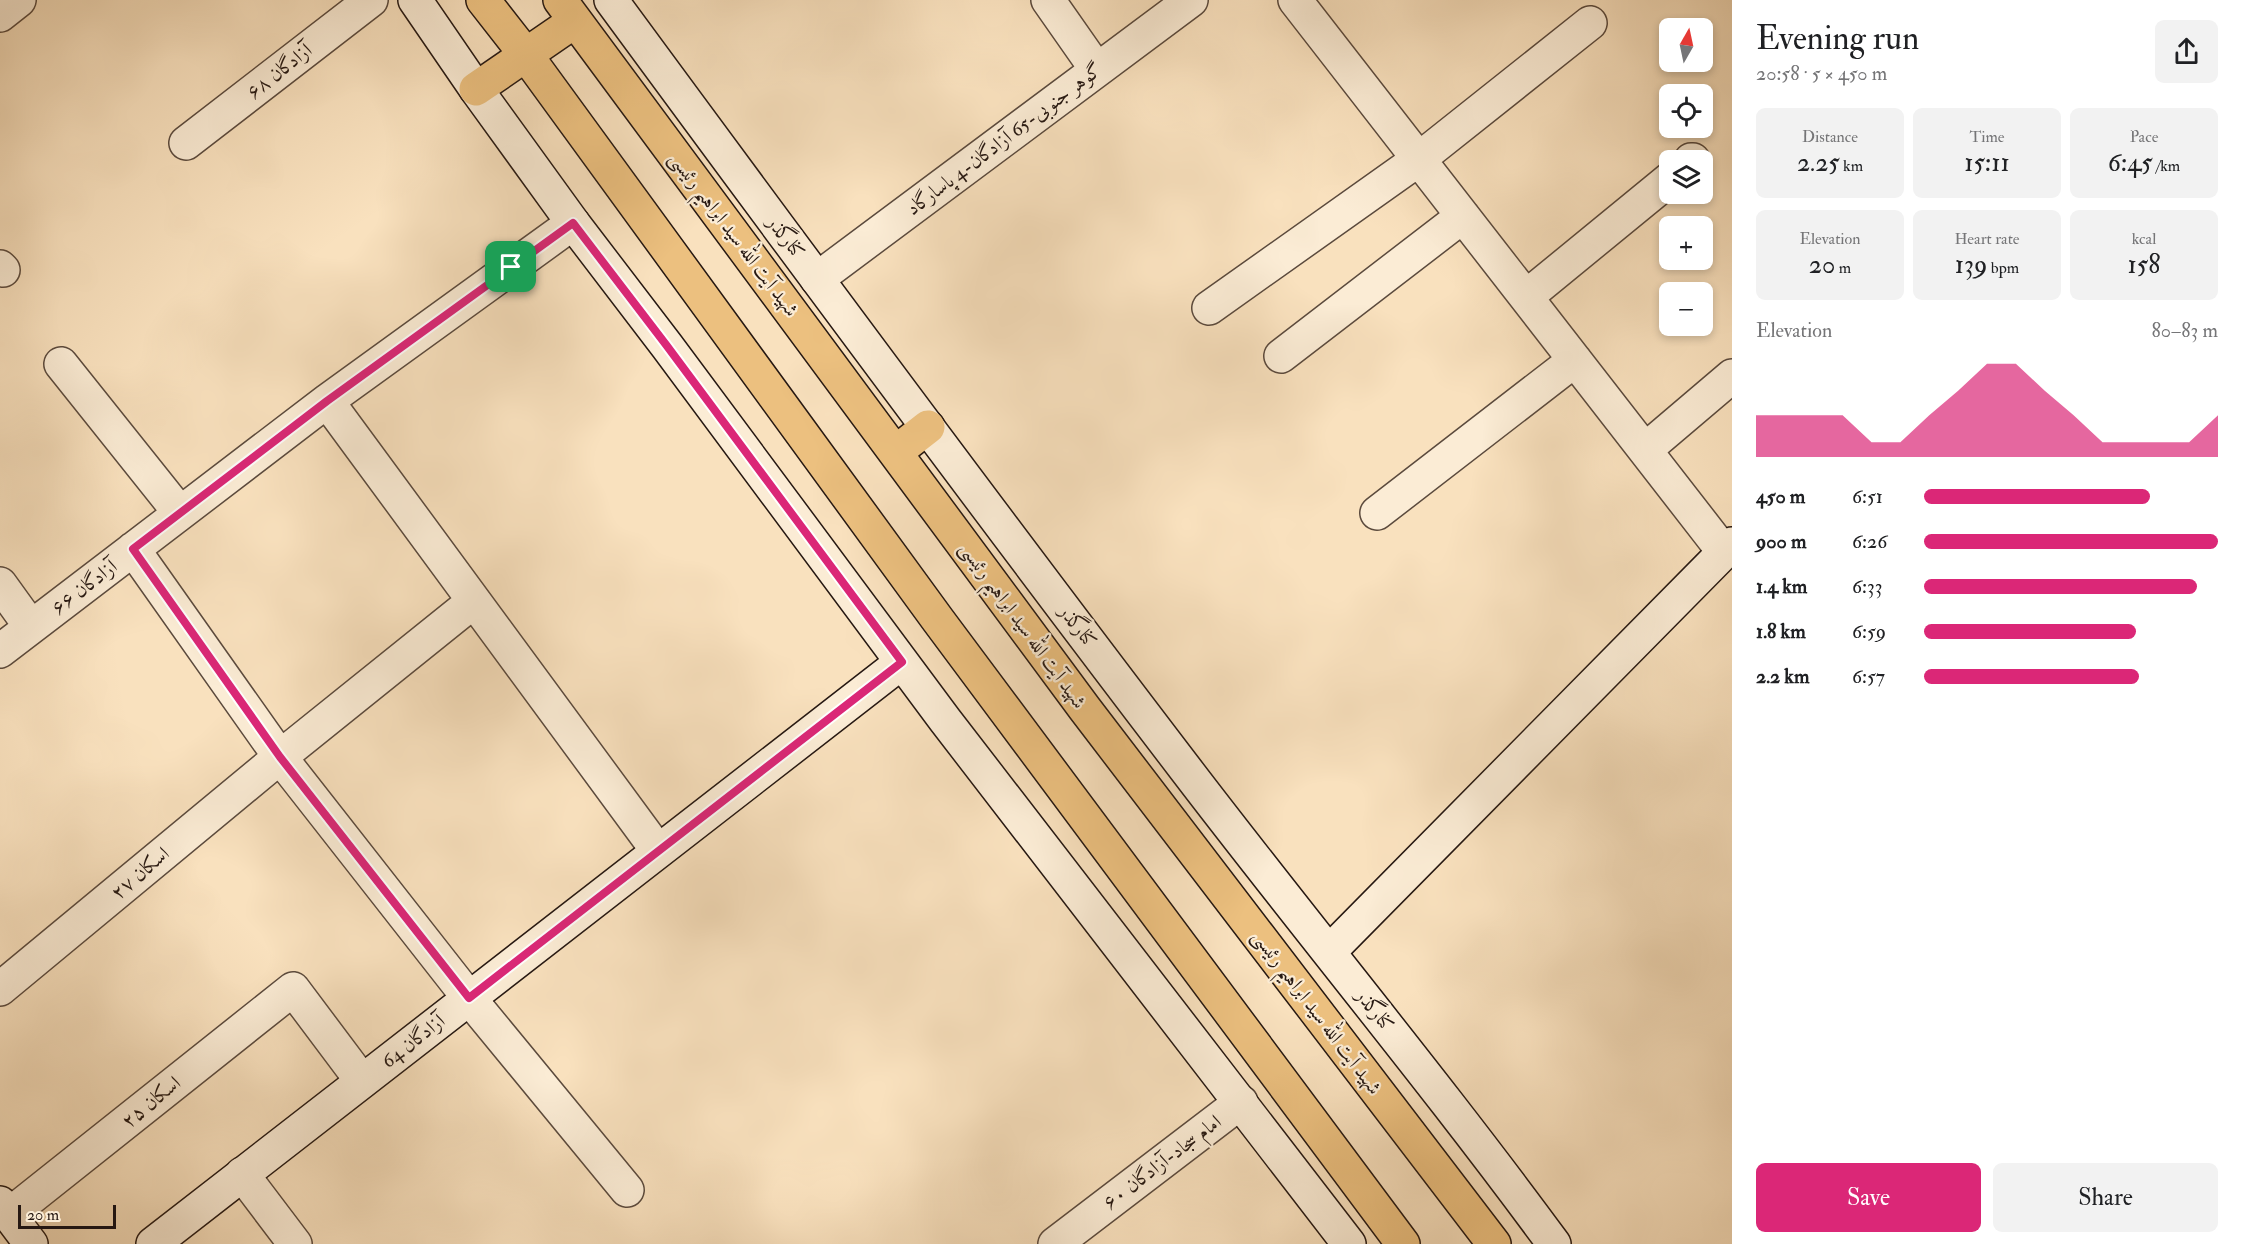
<!DOCTYPE html>
<html lang="en">
<head>
<meta charset="utf-8">
<style>
  :root { --surface:#fff; --page:#f2f2f2; --text:#202124; --muted:#757577; --accent:#db2777 }
  body { margin:0; font-family:"IM FELL Double Pica",Amiri,serif; background:var(--page); color:var(--text); height:100vh; display:flex; flex-direction:column; font-size:22px; white-space:nowrap }
  * { box-sizing:border-box; margin:0 }
  p { font-size:20px; color:var(--muted) }
  .icon { flex:none; width:33px; height:33px; fill:none; stroke:currentColor; stroke-width:2; stroke-linecap:round; stroke-linejoin:round }
  .map { position:relative; flex:1; overflow:hidden }
  .sheet { display:flex; flex-direction:column; background:var(--surface); width:510px }
  .sheet>* { flex:none }
  .needle { width:39px; rotate:9deg }
  .controls { position:absolute; left:1659px; top:18px; display:grid; gap:12px }
  .controls a { display:grid; place-items:center; width:54px; height:54px; border-radius:9px; background:var(--surface); box-shadow:0 3px 9px #0003; font-size:30px }
  .scale { position:absolute; left:18px; bottom:15px; width:98px; box-sizing:border-box; padding-left:6px; border:3px solid #261812; border-top:0; font-size:16px; line-height:21px; white-space:nowrap; color:#261812; -webkit-text-stroke:4px #fbecd5; paint-order:stroke }
  .pin { position:absolute; display:grid; place-items:center; width:51px; height:51px; color:#fff; margin:-26px; border-radius:12px; box-shadow:0 3px 9px #0006 }
  .round { display:grid; place-items:center; flex:none; width:63px; height:63px; border-radius:9px; background:var(--page) }
  .summary { display:flex; align-items:center; justify-content:space-between; height:102px; padding:0 24px }
  h1 { font-size:33px; font-weight:600; line-height:45px }
  .figures { display:grid; grid-template-columns:repeat(3,1fr); gap:9px; height:102px; padding:6px 24px }
  .figures div { display:grid; align-content:center; border-radius:9px; background:var(--page); text-align:center }
  .figures b { font-size:26px; font-weight:600 }
  .figures small { font-size:16px; font-weight:400 }
  .figures p { font-size:16px }
  .chart { height:168px; padding:12px 24px }
  .chart p { display:flex; justify-content:space-between }
  .chart svg { width:100%; height:108px; margin-top:6px; fill:var(--accent); opacity:.7 }
  .cta { display:flex; gap:12px; margin-top:auto; padding:12px 24px }
  .cta a { flex:1; height:69px; border-radius:9px; background:var(--accent); color:#fff; font-size:24px; font-weight:600; line-height:69px; text-align:center }
  .cta a+a { background:var(--page); color:var(--text) }
  ul { padding:0 24px; list-style:none; font-size:20px }
  li { display:grid; grid-template-columns:96px 72px 1fr; align-items:center; height:45px }
  li i { height:15px; border-radius:8px; background:var(--accent) }
  main { display:flex; flex:1; min-height:0 }
  .map>svg:first-child { display:block }
  .lines { fill:none; stroke-linecap:round; stroke-linejoin:round }
  .street-casing { stroke:#5b4a3d; stroke-width:36 }
  .secondary-casing { stroke:#261812; stroke-width:36 }
  .primary-casing { stroke:#261812; stroke-width:36 }
  .street { stroke:#fbecd5; stroke-width:33 }
  .secondary { stroke:#fbecd5; stroke-width:33 }
  .primary { stroke:#ecc07f; stroke-width:33 }
  .route-casing { stroke:#fff; stroke-width:12 }
  .route { stroke:#db2777; stroke-width:8 }
  .labels { text-anchor:middle; dominant-baseline:central; stroke-width:4.5; stroke-linejoin:round; paint-order:stroke }
  .street-label { font-size:20px; fill:#261812; stroke:#fbecd5 }
</style>
</head>
<body>
<main>
<div class="map">
<svg width="1732" height="1244" viewBox="0 0 1732 1244">
  <rect width="100%" height="100%" fill="#f9e1be"/>
  <filter id="stains"><feTurbulence type="fractalNoise" baseFrequency=".00333" numOctaves="4"/><feColorMatrix values="0 0 0 0 .2 0 0 0 0 .09 0 0 0 0 .02 0 0 0 .5 -.17"/></filter>
  <radialGradient id="worn" r=".72"><stop offset=".6" stop-color="#630" stop-opacity="0"/><stop offset="1" stop-color="#630" stop-opacity=".3"/></radialGradient>
  <g class="lines">
    <defs>
      <path id="street" d="M1048,0L1097,70
        M1295,0L1724,552
        M0,15L19,0
        M186,143L371,0
        M1691,160H1693
        M0,267L3,270
        M817,279L1191,0
        M1526,297L1670,179
        M1209,308L1419,159L1590,23
        M1281,356L1463,216
        M61,364L180,513
        M327,401L658,851
        M1645,450L1732,376
        M1377,513L1575,360
        M133,549L280,757L469,998L627,1190
        M0,584L31,627
        M0,651L327,401L573,223
        M0,989L280,757L474,601
        M242,1174L295,1244
        M9,1215L293,989L362,1081
        M1055,1244L1241,1102"/>
      <path id="secondary" d="M415,0L476,89L573,223L667,346L945,720L1349,1244
        M611,0C800,257 990,513 1184,767C1306,927 1435,1082 1554,1244
        M1329,952L1732,544
        M0,1203L31,1244
        M153,1244L902,662"/>
      <path id="primary" d="M483,0L526,55L938,620L1403,1244
        M560,0L1085,709L1494,1244
        M476,89L575,21
        M896,452L928,427"/>
    </defs>
    <use href="#street" class="street-casing"/>
    <use href="#secondary" class="secondary-casing"/>
    <use href="#primary" class="primary-casing"/>
    <use href="#street" class="street"/>
    <use href="#secondary" class="secondary"/>
    <use href="#primary" class="primary"/>
  </g>
  <g class="lines">
    <defs>
      <path id="route" d="M573,223L667,346L902,662L469,998L280,757L133,549L327,401Z"/>
    </defs>
    <use href="#route" class="route-casing"/>
    <use href="#route" class="route"/>
  </g>
  <g class="labels">
    <g class="street-label">
      <text transform="translate(279 71) rotate(-38)">آزادگان ۶۸</text>
      <text transform="translate(1004 139) rotate(-37)">گوهر جنوبی-65 آزادگان-4 پاسارگاد</text>
      <text transform="translate(734 234) rotate(53)">شهید آیت الله سید ابراهیم رئیسی</text>
      <text transform="translate(786 237) rotate(53)">کنارگذر</text>
      <text transform="translate(84 587) rotate(-37)">آزادگان ۶۶</text>
      <text transform="translate(1023 625) rotate(54)">شهید آیت الله سید ابراهیم رئیسی</text>
      <text transform="translate(1078 626) rotate(53)">کنارگذر</text>
      <text transform="translate(140 873) rotate(-40)">اسکان ۲۷</text>
      <text transform="translate(1375 1010) rotate(52)">کنارگذر</text>
      <text transform="translate(1317 1012) rotate(53)">شهید آیت الله سید ابراهیم رئیسی</text>
      <text transform="translate(413 1041) rotate(-38)">آزادگان 64</text>
      <text transform="translate(151 1102) rotate(-39)">اسکان ۲۵</text>
      <text transform="translate(1162 1162) rotate(-37)">امام سجاد-آزادگان ۶۰</text>
    </g>
  </g>
  <rect width="100%" height="100%" filter="url(#stains)"/>
  <rect width="100%" height="100%" fill="url(#worn)"/>
</svg>
<div class="controls">
<a><svg class="needle" viewBox="-14 -14 28 28"><path d="M0-13l5 13h-10z" fill="#e53935"/><path d="M0 13l5-13h-10z" fill="#757577"/></svg></a>
<a><svg class="icon" aria-label="locate" viewBox="0 0 24 24"><circle cx="12" cy="12" r="6"/><path d="M12 2v4M12 18v4M2 12h4M18 12h4"/></svg></a>
<a><svg class="icon" aria-label="layers" viewBox="0 0 24 24"><path d="M12 4l9 5-9 5-9-5zM3 14l9 5 9-5"/></svg></a>
<a>+</a>
<a>−</a>
</div>
<div class="scale">20 m</div>
<div class="pin" style="left:511px;top:267px;background:#1e9e55"><svg class="icon" aria-label="arrive" viewBox="0 0 24 24"><path d="M6 21V4h12l-3 4 3 4H6"/></svg></div>
</div>
<section class="sheet">
<div class="summary"><div><h1>Evening run</h1><p>20:58 · 5 × 450 m</p></div><a class="round"><svg class="icon" aria-label="share" viewBox="0 0 24 24"><path d="M12 15V3M7 8l5-5 5 5M5 13v7h14v-7"/></svg></a></div>
<div class="figures">
<div><p>Distance</p><b>2.25<small> km</small></b></div>
<div><p>Time</p><b>15:11</b></div>
<div><p>Pace</p><b>6:45<small> /km</small></b></div>
</div>
<div class="figures">
<div><p>Elevation</p><b>20<small> m</small></b></div>
<div><p>Heart rate</p><b>139<small> bpm</small></b></div>
<div><p>kcal</p><b>158</b></div>
</div>
<div class="chart"><p><span>Elevation</span>80–83 m</p>
<svg viewBox="0 0 160 44" preserveAspectRatio="none"><path d="M0 44V27L10 27L20 27L30 27L40 38L50 38L60 27L70 17L80 6L90 6L100 17L110 27L120 38L130 38L140 38L150 38L160 27V44z"/></svg>
</div>
<ul>
<li><b>450 m</b>6:51<i style="width:77%"></i></li>
<li><b>900 m</b>6:26<i style="width:100%"></i></li>
<li><b>1.4 km</b>6:33<i style="width:93%"></i></li>
<li><b>1.8 km</b>6:59<i style="width:72%"></i></li>
<li><b>2.2 km</b>6:57<i style="width:73%"></i></li>
</ul>
<div class="cta"><a>Save</a><a>Share</a></div>
</section>
</main>
</body>
</html>
